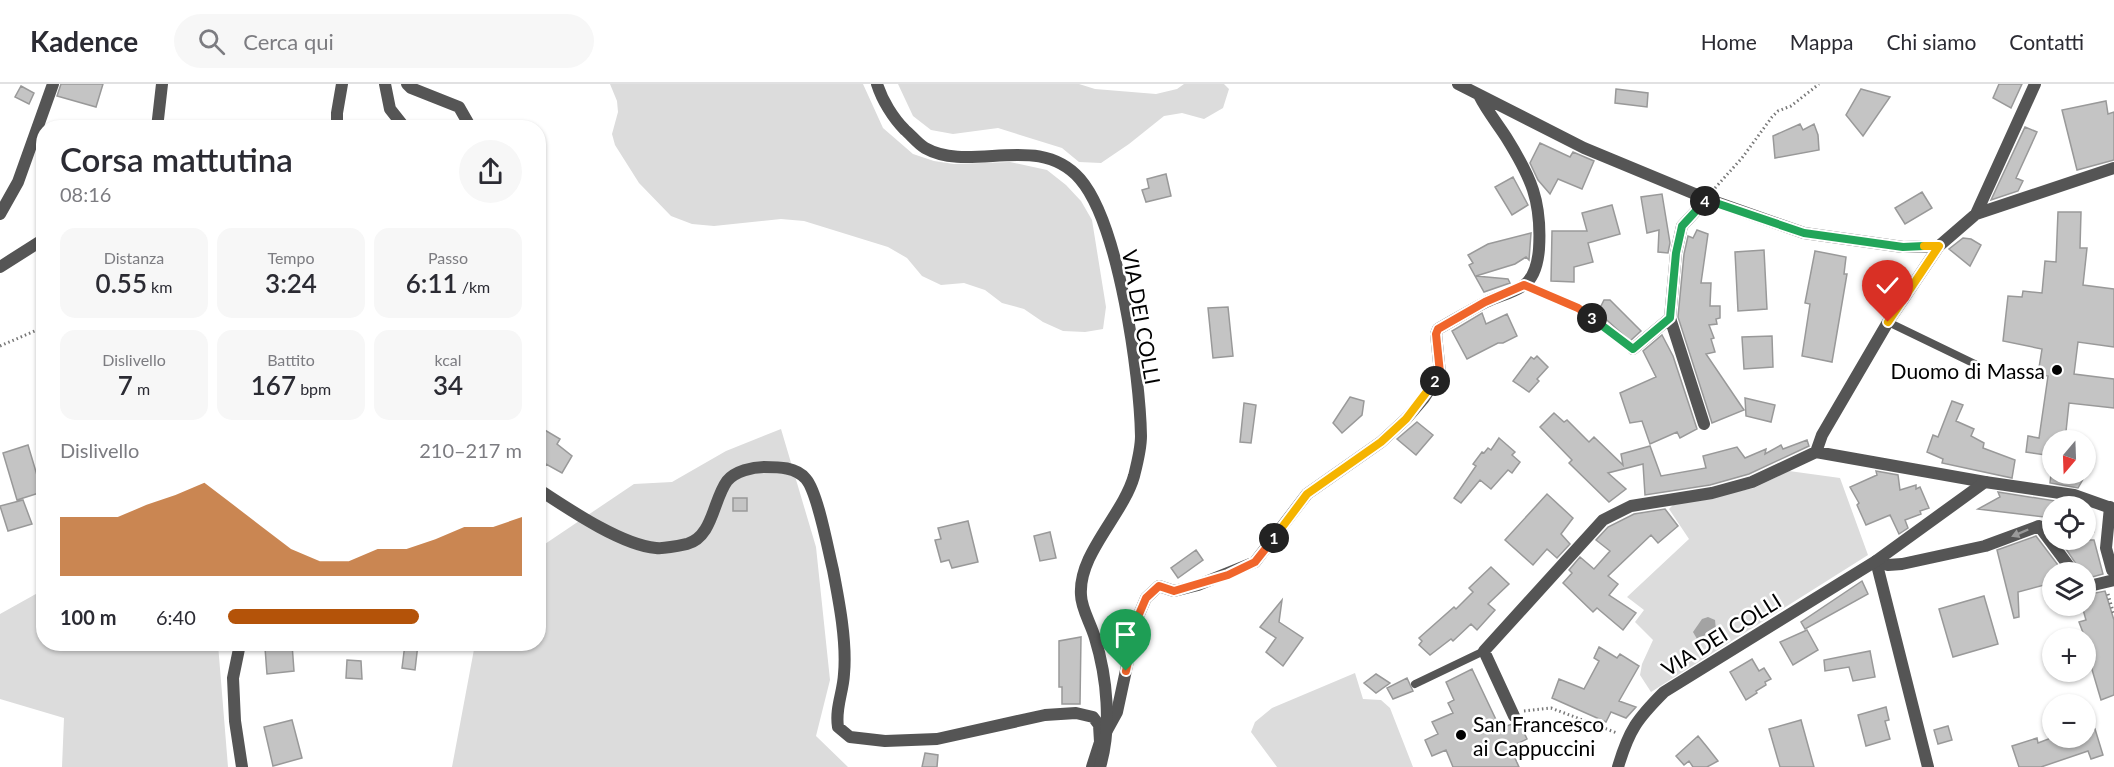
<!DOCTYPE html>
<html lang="it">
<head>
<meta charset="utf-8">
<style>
  :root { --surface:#fff; --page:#f7f7f7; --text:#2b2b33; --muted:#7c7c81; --line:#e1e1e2; --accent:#b45309 }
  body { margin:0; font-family:Lato,sans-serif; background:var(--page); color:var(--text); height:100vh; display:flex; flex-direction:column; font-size:22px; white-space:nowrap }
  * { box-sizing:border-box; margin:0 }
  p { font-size:20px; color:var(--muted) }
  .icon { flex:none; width:33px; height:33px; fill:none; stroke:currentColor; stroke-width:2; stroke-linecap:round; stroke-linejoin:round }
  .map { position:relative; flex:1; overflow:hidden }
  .drawer { position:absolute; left:36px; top:36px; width:510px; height:531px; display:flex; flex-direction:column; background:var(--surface); border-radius:24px; box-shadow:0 2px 4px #0004 }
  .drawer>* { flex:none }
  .needle { width:39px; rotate:199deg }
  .fabs { position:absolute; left:2042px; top:346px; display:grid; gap:12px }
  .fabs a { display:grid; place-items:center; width:54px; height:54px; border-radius:50%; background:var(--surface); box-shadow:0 2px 4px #0004; font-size:30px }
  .pin { position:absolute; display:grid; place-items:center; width:51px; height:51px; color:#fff; margin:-62px -26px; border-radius:50% 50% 50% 0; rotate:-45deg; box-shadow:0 0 6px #0007 }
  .pin .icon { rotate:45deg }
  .km { position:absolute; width:30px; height:30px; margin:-15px; border-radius:50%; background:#222; color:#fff; font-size:16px; line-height:30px; text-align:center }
  .round { display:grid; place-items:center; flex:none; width:63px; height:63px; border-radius:32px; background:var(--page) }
  .headline { display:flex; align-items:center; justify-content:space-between; height:102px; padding:0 24px }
  h1 { font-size:33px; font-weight:600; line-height:45px }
  .figures { display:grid; grid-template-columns:repeat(3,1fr); gap:9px; height:102px; padding:6px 24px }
  .figures div { display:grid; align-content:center; border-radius:15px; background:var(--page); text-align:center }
  .figures b { font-size:26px; font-weight:600 }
  .figures small { font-size:16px; font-weight:400 }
  .figures p { font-size:16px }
  .chart { height:168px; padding:12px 24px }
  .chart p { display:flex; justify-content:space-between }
  .chart svg { width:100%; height:108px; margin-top:6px; fill:var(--accent); opacity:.7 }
  ul { padding:0 24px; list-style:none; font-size:20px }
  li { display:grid; grid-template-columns:96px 72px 1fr; align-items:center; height:45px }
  li i { height:15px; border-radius:8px; background:var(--accent) }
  header { display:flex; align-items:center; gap:36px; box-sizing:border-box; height:84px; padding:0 30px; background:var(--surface); border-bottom:2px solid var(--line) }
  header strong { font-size:28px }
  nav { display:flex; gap:33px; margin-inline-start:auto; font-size:21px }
  .search { width:420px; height:54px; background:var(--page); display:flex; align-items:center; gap:15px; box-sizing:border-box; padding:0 21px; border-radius:33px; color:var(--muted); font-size:22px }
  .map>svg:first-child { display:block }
  .green { fill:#dcdcdc }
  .water { fill:#a3a3a3 }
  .building { fill:#c4c4c4; stroke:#999; stroke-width:1.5 }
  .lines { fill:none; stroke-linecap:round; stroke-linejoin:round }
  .path { stroke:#777; stroke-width:3; stroke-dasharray:1.5 3; stroke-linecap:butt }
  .service { stroke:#555; stroke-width:8 }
  .minor { stroke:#555; stroke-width:12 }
  .tertiary { stroke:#555; stroke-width:12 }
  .oneway { fill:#999 }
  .split-1-casing { stroke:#fff; stroke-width:12 }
  .split-2-casing { stroke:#fff; stroke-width:12 }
  .split-3-casing { stroke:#fff; stroke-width:12 }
  .split-4-casing { stroke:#fff; stroke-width:12 }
  .split-5-casing { stroke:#fff; stroke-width:12 }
  .split-6-casing { stroke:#fff; stroke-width:12 }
  .split-1 { stroke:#f0652b; stroke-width:8 }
  .split-2 { stroke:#f5b400; stroke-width:8 }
  .split-3 { stroke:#f0652b; stroke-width:8 }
  .split-4 { stroke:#22a559; stroke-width:8 }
  .split-5 { stroke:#22a559; stroke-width:8 }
  .split-6 { stroke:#f5b400; stroke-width:8 }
  .poi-dot { fill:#000; stroke:#fff; stroke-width:2 }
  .labels { text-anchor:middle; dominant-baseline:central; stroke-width:5; stroke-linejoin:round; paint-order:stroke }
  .street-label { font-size:21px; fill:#000; stroke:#fff }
  .poi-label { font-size:21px; fill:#000; stroke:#fff; text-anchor:end }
</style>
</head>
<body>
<header>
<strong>Kadence</strong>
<div class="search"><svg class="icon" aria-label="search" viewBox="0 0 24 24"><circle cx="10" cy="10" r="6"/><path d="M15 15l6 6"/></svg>Cerca qui</div>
<nav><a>Home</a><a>Mappa</a><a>Chi siamo</a><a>Contatti</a></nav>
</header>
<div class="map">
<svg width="2114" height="683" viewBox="0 0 2114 683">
  <rect width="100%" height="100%" fill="#fff"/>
  <path class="green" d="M610,0H863L883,44L913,70L934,77L954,80L1010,78L1047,86L1066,101L1081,117L1092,136L1106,223L1103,245L1085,248L1063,247L1043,238L1024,225L1002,219L985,206L964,199L941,201L922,192L907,174L888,163L804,137L781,135L714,142L692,140L671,132L639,99L615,61L612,50L618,28L617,17Z
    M898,0H1079L1095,5L1156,10L1177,5L1184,0H1224L1229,5L1223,24L1204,35L1182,29L1164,32L1129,60L1101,79L1079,78L1062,64L998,44L953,50L931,46L913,32Z
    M781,345L816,463L830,596L816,652L848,683H452L475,560H538L539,464L634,400L672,398L726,367Z
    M1789,387L1840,394L1868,471L1651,608L1640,591L1642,580L1653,556L1635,538L1644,526L1627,513L1689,455L1669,425L1673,421L1754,404Z
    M43,506L44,560H218L228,683H62L64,634L0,615V530Z
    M1355,589L1363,615L1381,616L1390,624L1413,683H1277L1251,648L1255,638L1272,624Z"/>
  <path class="water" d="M1708,533L1715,536L1716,546L1697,555L1693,548L1702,535Z"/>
  <path class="building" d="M61,0H103L96,23L57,12Z
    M1999,0H2022L2011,24L1993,14Z
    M21,2L34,9L29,20L15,13Z
    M1616,5L1648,9L1647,23L1615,19Z
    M1861,5L1890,13L1863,52L1846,31Z
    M2106,17L2108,30L2114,28V76L2077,86L2062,26Z
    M1800,40L1803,46L1814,40L1818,51L1819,66L1775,74L1773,52Z
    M2025,43L2037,48L2016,94L2023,97L2018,107L1991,116Z
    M1540,59L1570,73L1573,68L1594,77L1582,105L1558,95L1550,110L1538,96L1530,79Z
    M1166,90L1171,112L1146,118L1142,106L1149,104L1147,95Z
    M1513,93L1528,121L1512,131L1495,103Z
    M1922,108L1932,124L1905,140L1895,124Z
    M1662,110L1670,159L1668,169L1658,168L1659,146L1647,149L1641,113Z
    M1612,121L1620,150L1588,159L1593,178L1574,183V198L1551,197L1552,147H1587L1582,129Z
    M2058,128H2081L2080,164H2087L2083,201L2114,205V263L2078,258L2074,290L2114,295V324L2069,319L2065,357H2052V372L2026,368L2028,352L2039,354L2048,292L2038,290L2042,265L2003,257L2008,212L2022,213L2023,207L2042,209L2045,177L2056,178Z
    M1697,146L1708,150L1701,199H1711L1710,222H1720V234L1716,235L1717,240L1709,241L1714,254L1711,255L1715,268L1706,270L1744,326L1712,339L1678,233L1684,170L1688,152L1693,154Z
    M1531,149L1529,176L1526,173L1515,180L1476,192L1508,195L1510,199L1484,208L1469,181L1473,179L1468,171L1488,160Z
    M1963,154L1971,155L1981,161L1970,182L1949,165Z
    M1764,166L1767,225L1738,227L1735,168Z
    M1815,167L1846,173L1844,190H1847L1832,278L1802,272L1810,220L1805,219Z
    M1604,216H1610L1641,247L1630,257L1598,228Z
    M1228,223L1233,272L1213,274L1208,224Z
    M1482,229L1486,240L1507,230L1517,252L1503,259H1498L1467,275L1452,247Z
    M1662,251L1673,272L1697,345L1680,354L1677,348L1650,360L1642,337L1630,339L1620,309L1656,293L1643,267Z
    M1772,252L1773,283L1744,285L1742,253Z
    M1537,272L1548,283L1537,295L1539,297L1529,308L1513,297L1531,273L1534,275Z
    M1350,313L1364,317L1362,331L1342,349L1333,339Z
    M1745,314L1775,321L1771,338L1746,332Z
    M1952,317L1963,321L1956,337L1974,345L1971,352L1984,359L1983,364L2015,376L2012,394L1942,379L1943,375L1927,368L1933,351L1938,353Z
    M1244,319L1256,321L1251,359L1240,358Z
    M1554,329L1564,338L1567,336L1589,358L1594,353L1623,381L1621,370L1650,362L1661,392L1706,384L1703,372L1737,363L1745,374L1766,365L1765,370L1781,361L1783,365L1807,356L1809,362L1749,390L1710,401L1645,411L1643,380L1608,389L1626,405L1609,418L1569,379L1572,376L1540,343Z
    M1417,338L1433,351L1416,371L1397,355Z
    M538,342L560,355L557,360L572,372L562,389L546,380L538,394Z
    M1499,354L1515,368L1512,371L1520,378L1512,389L1508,386L1491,405L1480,396L1461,419L1454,414L1476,382L1473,380L1482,368L1484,369L1488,364L1491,366Z
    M28,361L42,408L17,416L3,369Z
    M1876,387L1898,391L1900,406L1916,401V405L1920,403L1929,424L1920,427L1921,430L1905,436L1908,444L1899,450L1890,431L1866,441L1857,421L1859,419L1850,403L1877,391Z
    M2051,390H2086L2078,404L2050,399Z
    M1998,408L2068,419L2066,423H2052V434L1978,425L2000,413Z
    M1547,410L1573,434L1561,450L1570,460L1557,474L1547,465L1533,481L1505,456Z
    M733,414H747V427H733Z
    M23,416L32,440L8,447L0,422Z
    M1665,425L1678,442L1658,459L1651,451L1608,492L1618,500L1609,511L1636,529L1623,546L1597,524L1593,528L1563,499L1572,489L1569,486L1580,473L1594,485L1610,467L1596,456L1608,443L1634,430Z
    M968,437L978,478L952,484L949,476L941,478L935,456L941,455L938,444Z
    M1050,448L1056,474L1040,477L1034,452Z
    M2036,452L2064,489H2052V499L2018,508L2019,533L2014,534L1997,466Z
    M2060,456H2094L2103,490L2085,495V489H2082Z
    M1196,466L1203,476L1178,494L1171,484Z
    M1491,483L1509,500L1488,520L1495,526L1477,546L1471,540L1453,557L1451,555L1430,571L1419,561L1422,557L1419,554L1454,523L1456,525L1473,508L1469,504Z
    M1862,497L1868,510L1805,545L1801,538Z
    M2105,507L2114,536V611L2101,616L2088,572L2085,573V554L2079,538L2086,536L2082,522H2085V511Z
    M1984,512L1998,560L1953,573L1939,525Z
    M1282,516L1279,538L1303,554L1283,582L1266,568L1276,554L1260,543Z
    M1807,546L1818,566L1793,581L1780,558Z
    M1081,553L1080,620H1062V603H1059V557Z
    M275,560H292L294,587L267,590L265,564L275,563Z
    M405,560H418L415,586L402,584Z
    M1599,563L1617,574L1620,570L1639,582L1619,617L1636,623L1626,634L1611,628L1606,638L1552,614L1559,595L1584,605L1599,577L1594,574Z
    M1870,567L1875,593L1853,597L1849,583L1825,587L1824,576Z
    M1752,575L1759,587L1764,584L1771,595L1765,598L1766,601L1756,607L1757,609L1746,616L1730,588Z
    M347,576L361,577L362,595L346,594Z
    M1472,585L1500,644L1519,638L1527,655L1510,663L1519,683H1453L1446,666L1432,672L1425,656L1438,650L1432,638L1453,629L1448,619L1454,616L1446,598Z
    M1376,590L1390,599L1376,609L1364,599Z
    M1407,594L1413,607L1393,615L1387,604Z
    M1886,623L1889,636L1885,637L1890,655L1866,662L1858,631Z
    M292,636L302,674L273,682L264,643Z
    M1801,636L1814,683H1780L1769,645Z
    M1948,642L1952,656L1938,660L1934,646Z
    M2095,645L2103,671L2091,675L2088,667L2041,683H2019L2012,662L2037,654L2038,659L2051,654H2085V648Z
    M1698,652L1707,663L1718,677L1707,683H1693L1689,677L1684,681L1676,672Z
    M925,669L938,671L937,683H922Z"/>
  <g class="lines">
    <path class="path" d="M1715,104L1742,74L1772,33L1778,27L1791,22L1819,0
      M1538,206L1577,224L1624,258
      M0,262L44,243
      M2088,430L2093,449
      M2108,510L2114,531
      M1524,627L1551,624L1617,649"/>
    <path class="service" d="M1888,238L1977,281
      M1415,600L1484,567"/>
    <path class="minor" d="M407,0L411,4L459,23L471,44
      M1458,0L1584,64L1707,115L1804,149L1903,163L1939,162
      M0,130L18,98L53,0
      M1976,130L2114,84
      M1670,234L1704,340
      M1633,265L1670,234L1676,169L1682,142L1707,115
      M1816,368L1822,351L1888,238L1939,162L1976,130L2035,0
      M538,405C567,424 621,461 656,464C665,465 678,462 687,460C713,453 713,416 727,397C735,387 753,383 764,383C779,383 796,383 806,395C818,409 828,466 833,486C839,517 847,558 844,590C843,609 835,624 838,643L850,653L885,657L937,655L1045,631L1076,629L1093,633L1099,641L1100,658L1092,683
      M1876,477L1888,481L1902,480L1985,462L2039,442L2074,489
      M1876,477L1928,683
      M2085,503L2114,496
      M240,560L233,594L235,637L242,683
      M1514,632L1484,567L1603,436L1631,422L1712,409L1752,398L1816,368L1985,398
      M1106,648L1117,628L1137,535L1146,514L1159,502L1174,507L1198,501L1255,478L1307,410L1381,358L1406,335L1424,314L1440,289L1436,250L1438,245C1454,236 1470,226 1486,218C1498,212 1513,209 1524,201C1535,193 1538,177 1539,165C1542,117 1531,93 1506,53C1497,39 1487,27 1479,11"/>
    <path class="tertiary" d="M385,0L390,25L405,44
      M877,0C882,16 893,34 905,46C911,51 918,60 925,64C971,90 1038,47 1080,95C1119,140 1140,292 1141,352C1141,365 1137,380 1134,392C1123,431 1078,470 1081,511C1081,524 1091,540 1095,554C1107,593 1112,643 1100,683
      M157,44L162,0
      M337,44V29L342,0
      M0,183L44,155
      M2110,423L2106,464L2112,486
      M1618,683C1629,646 1637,635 1664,608L1876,477L1985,398L2074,411L2114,425"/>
  </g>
  <defs><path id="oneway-solid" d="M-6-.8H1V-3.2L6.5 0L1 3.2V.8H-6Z" transform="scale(1.5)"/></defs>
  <use class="oneway" href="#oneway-solid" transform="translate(2020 449) rotate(157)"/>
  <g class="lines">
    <defs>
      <path id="split-1" d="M1126,587L1137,535L1146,514L1159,502L1174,507L1228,491L1255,478L1274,454"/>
      <path id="split-2" d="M1274,454L1307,410L1381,358L1406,335L1435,297"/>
      <path id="split-3" d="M1435,297L1440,289L1436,250L1438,245L1485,218L1524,201L1578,224L1592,234"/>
      <path id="split-4" d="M1592,234L1633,265L1670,234L1676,169L1682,142L1705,117"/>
      <path id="split-5" d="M1705,117L1707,116L1804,149L1903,163L1924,162"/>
      <path id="split-6" d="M1888,238L1939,162H1924"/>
    </defs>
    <use href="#split-1" class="split-1-casing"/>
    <use href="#split-2" class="split-2-casing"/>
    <use href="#split-3" class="split-3-casing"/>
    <use href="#split-4" class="split-4-casing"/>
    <use href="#split-5" class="split-5-casing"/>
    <use href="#split-6" class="split-6-casing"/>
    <use href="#split-1" class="split-1"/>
    <use href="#split-2" class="split-2"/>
    <use href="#split-3" class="split-3"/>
    <use href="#split-4" class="split-4"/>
    <use href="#split-5" class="split-5"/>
    <use href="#split-6" class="split-6"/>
  </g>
  <g class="poi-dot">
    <circle cx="2057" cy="286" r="6"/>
    <circle cx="1461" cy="651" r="6"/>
  </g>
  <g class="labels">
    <g class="street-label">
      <text transform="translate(1142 233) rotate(80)">VIA DEI COLLI</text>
      <text transform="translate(1721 550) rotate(-32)">VIA DEI COLLI</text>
    </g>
    <g class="poi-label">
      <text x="2045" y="286">Duomo di Massa</text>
      <text x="1473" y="639" text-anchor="start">San Francesco<tspan x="1473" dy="24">ai Cappuccini</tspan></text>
    </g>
  </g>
</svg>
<div class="fabs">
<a><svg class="needle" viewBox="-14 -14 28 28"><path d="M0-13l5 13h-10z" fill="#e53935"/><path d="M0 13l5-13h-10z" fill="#7c7c81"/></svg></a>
<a><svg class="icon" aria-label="locate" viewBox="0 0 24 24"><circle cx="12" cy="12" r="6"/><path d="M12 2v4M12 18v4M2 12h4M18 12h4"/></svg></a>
<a><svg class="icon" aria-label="layers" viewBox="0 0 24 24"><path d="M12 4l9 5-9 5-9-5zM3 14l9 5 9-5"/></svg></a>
<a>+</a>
<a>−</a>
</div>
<div class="pin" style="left:1126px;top:587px;background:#1e9e55"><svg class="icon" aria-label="arrive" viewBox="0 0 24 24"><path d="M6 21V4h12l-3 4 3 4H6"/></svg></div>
<div class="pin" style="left:1888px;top:238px;background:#d93025"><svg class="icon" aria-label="check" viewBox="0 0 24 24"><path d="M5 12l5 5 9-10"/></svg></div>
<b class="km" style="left:1274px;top:454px">1</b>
<b class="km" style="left:1435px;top:297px">2</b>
<b class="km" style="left:1592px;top:234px">3</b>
<b class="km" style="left:1705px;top:117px">4</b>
<section class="drawer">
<div class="headline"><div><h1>Corsa mattutina</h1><p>08:16</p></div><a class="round"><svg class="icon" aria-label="share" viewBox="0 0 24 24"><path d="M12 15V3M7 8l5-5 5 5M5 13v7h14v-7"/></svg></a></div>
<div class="figures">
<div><p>Distanza</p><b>0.55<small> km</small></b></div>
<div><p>Tempo</p><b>3:24</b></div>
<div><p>Passo</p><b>6:11<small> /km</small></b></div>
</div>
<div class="figures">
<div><p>Dislivello</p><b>7<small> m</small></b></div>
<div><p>Battito</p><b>167<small> bpm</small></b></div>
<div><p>kcal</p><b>34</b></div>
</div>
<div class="chart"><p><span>Dislivello</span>210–217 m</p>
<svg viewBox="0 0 160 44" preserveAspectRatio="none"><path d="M0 44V20L10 20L20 20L30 15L40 11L50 6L60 15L70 24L80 33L90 38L100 38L110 33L120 33L130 29L140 24L150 24L160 20V44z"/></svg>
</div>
<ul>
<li><b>100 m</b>6:40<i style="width:65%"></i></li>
</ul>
</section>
</div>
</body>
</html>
